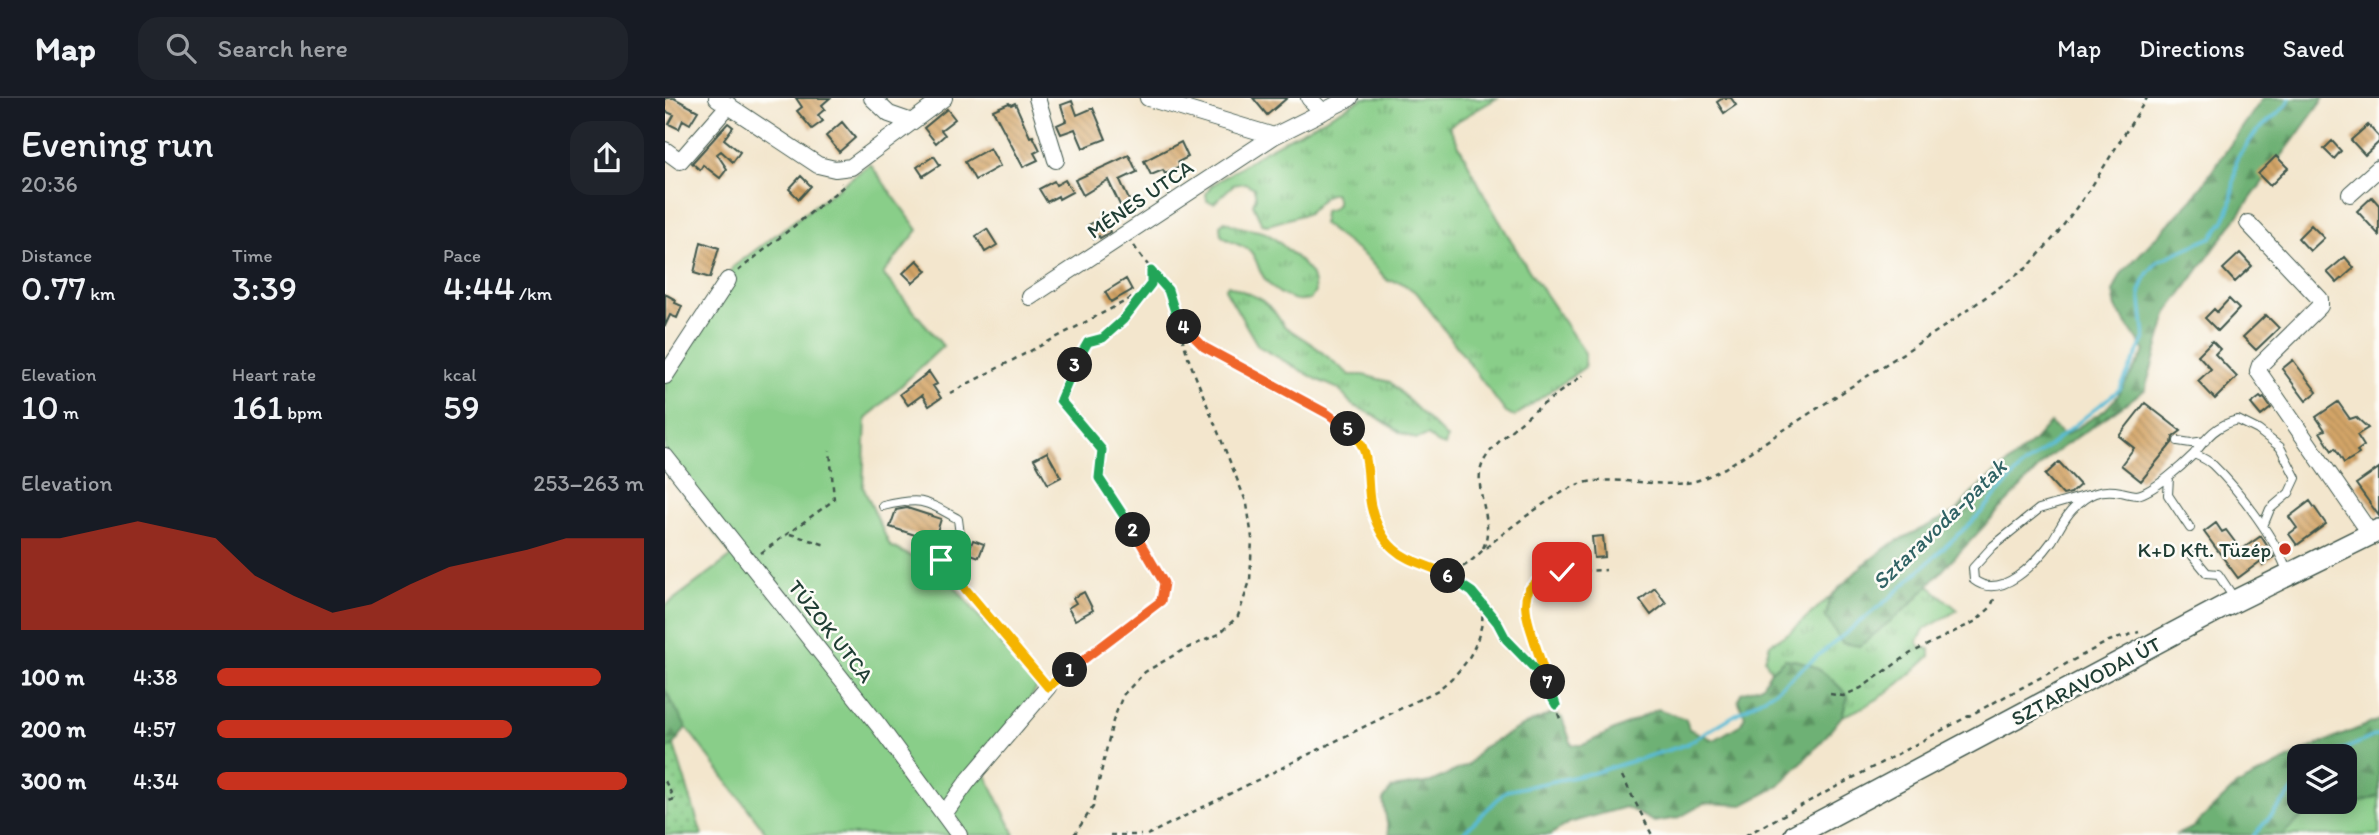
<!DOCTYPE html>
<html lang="en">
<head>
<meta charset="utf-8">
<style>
  :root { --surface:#171b24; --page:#20242c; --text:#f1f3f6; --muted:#9ea1a6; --line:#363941; --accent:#c8321e }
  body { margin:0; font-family:Itim,sans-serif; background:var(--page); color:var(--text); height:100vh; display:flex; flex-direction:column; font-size:26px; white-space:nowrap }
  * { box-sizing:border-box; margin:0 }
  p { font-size:23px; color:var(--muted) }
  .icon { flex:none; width:38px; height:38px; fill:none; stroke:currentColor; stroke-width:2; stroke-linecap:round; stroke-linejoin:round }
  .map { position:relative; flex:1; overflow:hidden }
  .panel { display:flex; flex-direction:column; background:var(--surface); width:665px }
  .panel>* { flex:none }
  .buttons { position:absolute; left:1622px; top:646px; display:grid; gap:14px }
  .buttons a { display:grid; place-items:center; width:70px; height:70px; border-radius:14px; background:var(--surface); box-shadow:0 4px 18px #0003; font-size:35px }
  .pin { position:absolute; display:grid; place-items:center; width:60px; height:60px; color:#fff; margin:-30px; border-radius:14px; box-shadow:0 4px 10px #0006 }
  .km { position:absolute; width:35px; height:35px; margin:-18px; border-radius:50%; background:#222; color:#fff; font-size:19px; line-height:35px; text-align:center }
  .round { display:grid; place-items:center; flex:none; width:74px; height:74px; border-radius:21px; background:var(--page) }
  .overview { display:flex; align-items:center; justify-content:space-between; height:119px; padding:0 21px }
  h1 { font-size:38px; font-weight:600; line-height:52px }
  .stats { display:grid; grid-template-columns:repeat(3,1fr); gap:10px; height:119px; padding:7px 21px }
  .stats div { display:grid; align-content:center }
  .stats b { font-size:35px; font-weight:600 }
  .stats small { font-size:19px; font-weight:400 }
  .stats p { font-size:19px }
  .chart { height:196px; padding:14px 21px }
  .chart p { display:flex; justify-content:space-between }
  .chart svg { width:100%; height:126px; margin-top:7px; fill:var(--accent); opacity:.7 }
  ul { padding:0 21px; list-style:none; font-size:23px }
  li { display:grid; grid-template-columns:112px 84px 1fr; align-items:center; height:52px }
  li i { height:18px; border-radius:9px; background:var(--accent) }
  header { display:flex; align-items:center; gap:42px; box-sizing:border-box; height:98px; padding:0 35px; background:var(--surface); border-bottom:2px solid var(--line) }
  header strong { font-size:33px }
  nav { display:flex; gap:38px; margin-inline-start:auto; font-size:24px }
  .search { width:490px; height:63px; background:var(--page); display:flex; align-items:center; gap:18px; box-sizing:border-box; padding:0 24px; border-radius:21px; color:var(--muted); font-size:26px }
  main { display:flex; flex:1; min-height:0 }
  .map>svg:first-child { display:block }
  .grass { fill:url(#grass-tufts); stroke:#54865e; stroke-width:2 }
  .forest { fill:url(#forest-firs); stroke:#467754; stroke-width:2 }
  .park { fill:url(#park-dots); stroke:#54865e; stroke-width:2 }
  .garden { fill:#89ce89; stroke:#54865e; stroke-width:2 }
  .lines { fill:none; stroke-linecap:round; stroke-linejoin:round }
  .stream { stroke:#58bcd6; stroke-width:3.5 }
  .building { fill:url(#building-back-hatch) }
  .lane-casing { stroke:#3f564b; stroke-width:10 }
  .street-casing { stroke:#3f564b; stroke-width:18 }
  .secondary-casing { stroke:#3f564b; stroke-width:24 }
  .path { stroke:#3f564b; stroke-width:2.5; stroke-dasharray:5 5; stroke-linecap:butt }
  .lane { stroke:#fff; stroke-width:8 }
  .street { stroke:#fff; stroke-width:16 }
  .secondary { stroke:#fff; stroke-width:21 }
  .split-1-casing { stroke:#fff; stroke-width:14 }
  .split-2-casing { stroke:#fff; stroke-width:14 }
  .split-3-casing { stroke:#fff; stroke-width:14 }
  .split-4-casing { stroke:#fff; stroke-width:14 }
  .split-5-casing { stroke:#fff; stroke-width:14 }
  .split-6-casing { stroke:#fff; stroke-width:14 }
  .split-7-casing { stroke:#fff; stroke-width:14 }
  .split-8-casing { stroke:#fff; stroke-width:14 }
  .split-1 { stroke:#f5b400; stroke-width:9 }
  .split-2 { stroke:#f0652b; stroke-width:9 }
  .split-3 { stroke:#22a559; stroke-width:9 }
  .split-4 { stroke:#22a559; stroke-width:9 }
  .split-5 { stroke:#f0652b; stroke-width:9 }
  .split-6 { stroke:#f5b400; stroke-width:9 }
  .split-7 { stroke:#22a559; stroke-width:9 }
  .split-8 { stroke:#f5b400; stroke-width:9 }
  .poi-dot { fill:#c8321e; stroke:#fdfcf7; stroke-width:2.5 }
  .labels { text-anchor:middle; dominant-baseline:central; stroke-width:5; stroke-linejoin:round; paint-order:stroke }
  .street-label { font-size:21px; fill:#1f3d34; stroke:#fdfcf7 }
  .poi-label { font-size:21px; fill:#1f3d34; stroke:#fdfcf7; text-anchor:end }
  .water-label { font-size:23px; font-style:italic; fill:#306365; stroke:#fdfcf7 }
</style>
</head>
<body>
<header>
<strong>Map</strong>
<div class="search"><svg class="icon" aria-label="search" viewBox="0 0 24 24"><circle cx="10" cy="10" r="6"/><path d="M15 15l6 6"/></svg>Search here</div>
<nav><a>Map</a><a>Directions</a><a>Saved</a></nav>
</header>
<main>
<section class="panel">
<div class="overview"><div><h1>Evening run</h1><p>20:36</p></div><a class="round"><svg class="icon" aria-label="share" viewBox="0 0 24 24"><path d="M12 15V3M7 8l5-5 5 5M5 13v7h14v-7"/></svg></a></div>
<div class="stats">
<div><p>Distance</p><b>0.77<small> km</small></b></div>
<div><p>Time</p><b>3:39</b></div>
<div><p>Pace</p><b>4:44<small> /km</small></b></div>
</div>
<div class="stats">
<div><p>Elevation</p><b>10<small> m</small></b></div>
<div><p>Heart rate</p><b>161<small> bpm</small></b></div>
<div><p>kcal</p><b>59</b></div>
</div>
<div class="chart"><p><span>Elevation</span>253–263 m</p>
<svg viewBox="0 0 160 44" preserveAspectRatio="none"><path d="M0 44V12L10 12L20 9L30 6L40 9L50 12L60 25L70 32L80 38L90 35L100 28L110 22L120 19L130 16L140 12L150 12L160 12V44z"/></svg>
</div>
<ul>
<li><b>100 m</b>4:38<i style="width:90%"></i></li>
<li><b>200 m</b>4:57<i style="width:69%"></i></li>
<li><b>300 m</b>4:34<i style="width:96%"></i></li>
</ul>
</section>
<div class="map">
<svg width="1714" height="737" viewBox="0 0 1714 737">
  <defs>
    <pattern id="grass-tufts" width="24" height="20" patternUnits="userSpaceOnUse" patternTransform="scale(1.75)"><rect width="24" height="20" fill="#89ce89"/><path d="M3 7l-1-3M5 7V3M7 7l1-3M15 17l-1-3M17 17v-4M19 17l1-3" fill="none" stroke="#6fa871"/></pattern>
    <pattern id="forest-firs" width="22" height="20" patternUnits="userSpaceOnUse" patternTransform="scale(1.75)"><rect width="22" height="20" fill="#6eb175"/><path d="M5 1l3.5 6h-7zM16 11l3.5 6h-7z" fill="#5a9161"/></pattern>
    <pattern id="park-dots" width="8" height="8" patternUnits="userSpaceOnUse" patternTransform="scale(1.75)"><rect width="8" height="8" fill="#89ce89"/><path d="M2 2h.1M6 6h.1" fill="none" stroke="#6fa871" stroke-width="1.8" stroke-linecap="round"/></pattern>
    <pattern id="building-back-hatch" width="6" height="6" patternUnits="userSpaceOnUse" patternTransform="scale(1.75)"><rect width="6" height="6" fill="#d4a568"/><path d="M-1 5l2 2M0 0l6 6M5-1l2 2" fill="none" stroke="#ab8856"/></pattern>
  </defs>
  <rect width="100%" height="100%" fill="#fdfcf7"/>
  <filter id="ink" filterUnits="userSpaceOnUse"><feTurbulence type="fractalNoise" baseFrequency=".0143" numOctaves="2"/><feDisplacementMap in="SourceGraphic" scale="14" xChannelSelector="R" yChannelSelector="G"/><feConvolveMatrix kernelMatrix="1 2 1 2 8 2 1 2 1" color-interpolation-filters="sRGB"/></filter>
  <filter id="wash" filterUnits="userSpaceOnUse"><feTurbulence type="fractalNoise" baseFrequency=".00686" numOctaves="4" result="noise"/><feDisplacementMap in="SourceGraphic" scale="28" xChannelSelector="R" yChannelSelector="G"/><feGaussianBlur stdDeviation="1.57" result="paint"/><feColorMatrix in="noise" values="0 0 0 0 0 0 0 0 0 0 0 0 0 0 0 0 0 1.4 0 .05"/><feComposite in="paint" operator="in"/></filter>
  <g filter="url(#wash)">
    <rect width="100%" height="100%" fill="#f3e6cd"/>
    <path class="grass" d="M698,0H832L784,28L821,100L861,168L920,255V269L850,318L841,315L752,195L735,184L723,183L702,160L658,126L659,113L667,111L672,106V100L669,95L661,97L643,115L603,127L597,126L588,106L591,99L589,90L580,85L568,87L549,105L542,103L541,96L546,88L601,52Z
      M560,123C572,130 585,131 598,134C607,136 644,170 647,178C649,182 649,189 650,194L645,202C623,205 605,192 595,173C592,166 591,159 585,153C577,146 564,145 556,137L555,127Z
      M563,187L594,200L608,212L619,228L648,247L685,277H698L725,284L782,340L780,348L771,345L763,337L751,341L736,335L709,317L687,307L674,291L653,282L593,248L560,191Z
      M1263,487L1293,512L1260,531L1252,544L1256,549L1265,551V558C1239,583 1211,607 1177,618L1183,598L1120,561L1106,573L1100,561L1105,546L1125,534L1165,499L1161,519L1194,548L1245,507Z"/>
    <path class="forest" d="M1598,0H1659L1503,214L1480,292L1385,358L1245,507L1195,548L1177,545L1161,519L1165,499L1197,468L1226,446L1292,413L1305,397L1369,343L1385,325L1399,338L1440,312L1452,299L1480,253L1451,210L1448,194L1456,176L1528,100Z
      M1120,561C1148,562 1165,578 1183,598L1177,618L1157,643L1114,688L1078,707L1040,705L1013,720L989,724L961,709L904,725L885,737H724L718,702L727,690L766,684L803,667L817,650L857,628L888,615L897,620L907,647H918L993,611L1021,621L1024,631L1049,642L1076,626L1080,618L1073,602L1076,595L1097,588L1106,573Z
      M0,591L21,629L9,647L0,652Z
      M1714,622V698L1691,706L1680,702V658H1634V704H1665L1648,710L1617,737H1510L1527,730L1571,688L1643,651Z"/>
    <path class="park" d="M9,647L37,737H0V652Z"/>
    <path class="garden" d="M205,66L253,132L218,176L278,248L201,321L198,389L225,448L278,474L372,590L319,673L350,737H103L21,629L0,591V508L67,458L0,371V279L68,169Z
      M1714,698V737H1617C1640,716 1659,695 1691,706Z"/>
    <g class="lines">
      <path class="stream" d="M1664,658L1714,636
        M796,737L841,693L928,675L1020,647L1108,594L1227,498L1311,420L1355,371L1455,291L1480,240L1475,194L1482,176L1493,163L1547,139L1559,123L1566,106L1572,60L1592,33L1621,8L1625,0
        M1589,737L1634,686"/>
    </g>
    <g id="blocks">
      <path class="building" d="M0,0H9L33,13L25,26L18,22L14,31L4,26L9,17L0,13Z
        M131,0H165L157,7L160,11L153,17L158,23L147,31L132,13L137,9Z
        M588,0H622L602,17Z
        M1058,0H1066L1071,7L1059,15L1052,4Z
        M407,3L412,17L428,10L441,41L418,50L410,31L396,36L392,27L401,23L396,7Z
        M344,5L346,7L350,5L365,39L368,38L375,52L369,55L373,62L358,69L328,12Z
        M282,11L290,21L276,32L280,37L271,45L259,30Z
        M177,24L190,40L174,54L161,38Z
        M63,25L68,29L59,41L75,54L68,64L56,53L52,56L62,71L55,80L38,67L35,72L27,65Z
        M1703,27L1714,39V44L1700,57L1686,42Z
        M1667,43L1676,53L1669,61L1659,51Z
        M516,44L523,59L513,64L515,69L500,76L498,72L486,77L479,63Z
        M325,50L335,68L310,82L300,64Z
        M464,57L472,74L455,82L465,104L456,109L443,82L418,97L410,82Z
        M269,58L275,67L258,78L252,69Z
        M1611,58L1623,70L1605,88L1593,76Z
        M136,78L146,88L134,101L124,91Z
        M400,82L407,94L394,101L393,98L382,104L374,91L389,83L391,87Z
        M1707,99L1714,107V137L1692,113Z
        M437,119L445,134L435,140L434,138L429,141L422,128Z
        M1646,127L1659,140L1645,153L1633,140Z
        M322,131L332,147L320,154L311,138Z
        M36,144L54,150L45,180L29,175Z
        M1575,155L1587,168L1570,184L1558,171Z
        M1680,159L1689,170L1672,185L1662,174Z
        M252,162L262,173L248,185L238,175Z
        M461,181L467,192L446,204L440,194Z
        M0,196L11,202L10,205L17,208L12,220L5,217L0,228Z
        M1564,201L1574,211L1553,233L1540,220L1549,211L1552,214Z
        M1601,217L1614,230L1591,252L1578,239Z
        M1547,243L1555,251L1550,256L1572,279L1550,301L1533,283L1546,271L1533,257Z
        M1628,262L1652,294L1641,303L1617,271Z
        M264,274L272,286L268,288L276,300L264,308L257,297L243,307L235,296Z
        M1595,299L1597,301L1599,300L1606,310L1596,318L1586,306Z
        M1673,304L1685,321L1691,319L1703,330L1692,337L1699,348L1692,353L1694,356L1679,365L1670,350L1667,353L1655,334L1660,332L1651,319Z
        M1480,305L1516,333L1508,339L1507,345L1476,383L1456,367L1469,350L1454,338Z
        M382,354L396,379L383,386L369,361Z
        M1394,364L1415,387L1406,395L1398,397L1380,377Z
        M1714,370V418L1691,386Z
        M1645,403L1661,426L1632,447L1624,436L1632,430L1624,419Z
        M242,410L276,421L269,443L225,429L231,412Z
        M1551,425L1557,434L1561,432L1576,452L1596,438L1609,459L1598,467L1596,463L1573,480L1539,434Z
        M938,438L940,459L929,460L927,439Z
        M308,442L319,446L314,459L303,455Z
        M894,450L899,460L878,471L873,461Z
        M990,490L1001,505L986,517L975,502Z
        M419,494L428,512L410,522L403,510L411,505L408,500Z"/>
    </g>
  </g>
  <g filter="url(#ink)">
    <use href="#blocks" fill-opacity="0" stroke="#3f564b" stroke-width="2"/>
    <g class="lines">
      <defs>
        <path id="lane" d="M1513,343L1526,345L1540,343
          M1529,356C1542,339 1551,327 1573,322L1593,332L1615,349L1631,380L1624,395L1605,411L1598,428
          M1504,379L1503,397L1525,430
          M1423,397L1374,411L1328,448L1308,470L1309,482C1336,503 1371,465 1387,443C1394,432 1399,420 1408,411C1422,396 1435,390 1456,394C1460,395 1467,397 1472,397C1488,394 1517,368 1529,356C1536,359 1543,362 1548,367C1574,392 1612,442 1623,476
          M218,408C256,399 259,402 293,421L295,437L276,462L383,589
          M1528,458L1542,475L1553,476L1569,500"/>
        <path id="street" d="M52,0L153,67L170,71L186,69L279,0
          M207,0L224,16L247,24
          M372,0L391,62
          M483,0L609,38
          M644,0L658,14
          M0,52L15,63L64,7
          M1685,96L1714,70
          M1583,125L1655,201V208L1595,267L1593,273L1705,435
          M365,199L609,38L685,0
          M0,278L63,182
          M0,358L214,628L294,737
          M279,716L303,683L383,589"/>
        <path id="secondary" d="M1130,737L1560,508L1714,432"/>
      </defs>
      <use href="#lane" class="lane-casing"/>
      <use href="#street" class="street-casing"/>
      <use href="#secondary" class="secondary-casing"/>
      <path class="path" d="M469,148C484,170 501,187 509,212
        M73,173L179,88L176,85
        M285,295L478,194
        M125,436L161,447
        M818,450C828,429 817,409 815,387C814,378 815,369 820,361C835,335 893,296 918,277
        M96,455L169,402L165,352
        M779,475C803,470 806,462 823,448C844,430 888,397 912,387C940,376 989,389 1020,385C1034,384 1047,376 1060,370L1277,230L1363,169L1392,136L1425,91L1482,0
        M817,509L833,524L841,541L872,573L886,597
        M394,580L432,549L496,503L499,485L458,414L438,390L434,380L437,352L395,302L423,244L438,240L458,222L486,186V174
        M1165,596L1178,598L1196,590L1246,555L1311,523L1325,510L1331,497
        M890,606L895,621
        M891,607L860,513C860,468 908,474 941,472
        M957,678L987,737
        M0,683L9,701L0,705
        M409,737L428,709L448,623L458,597L480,574L518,552L554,536L573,518L585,483L587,440L582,406L524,262L511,219
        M445,737H476
        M482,737L773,592C796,573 807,561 815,533C832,478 754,477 728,450C718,440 709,422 706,409C701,390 707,369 698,351C681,316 576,269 539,249L522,233L510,214
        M1081,737L1444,543L1474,534"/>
      <use href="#lane" class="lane"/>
      <use href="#street" class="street"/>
      <use href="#secondary" class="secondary"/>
    </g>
  </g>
  <g class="lines" filter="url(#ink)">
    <defs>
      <path id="split-1" d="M276,462L383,589L405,572"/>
      <path id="split-2" d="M405,572L496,503L499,485L468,432"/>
      <path id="split-3" d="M410,267L395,302L437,352L434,380L468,432"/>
      <path id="split-4" d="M410,267L423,244L438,240L458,222L486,186V173L503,192L510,214L519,229"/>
      <path id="split-5" d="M519,229L539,249L663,316L683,331"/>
      <path id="split-6" d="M683,331C709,350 700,381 706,408C709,422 718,442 729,451C744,465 767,467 783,478"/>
      <path id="split-7" d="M783,478L807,494L832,524L841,541L872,573L891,607L883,584"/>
      <path id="split-8" d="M883,584C877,568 872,552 867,536C855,500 857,483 897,474"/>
    </defs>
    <use href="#split-1" class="split-1-casing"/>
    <use href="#split-2" class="split-2-casing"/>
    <use href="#split-3" class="split-3-casing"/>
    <use href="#split-4" class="split-4-casing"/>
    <use href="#split-5" class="split-5-casing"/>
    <use href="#split-6" class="split-6-casing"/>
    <use href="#split-7" class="split-7-casing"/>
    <use href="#split-8" class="split-8-casing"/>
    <use href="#split-1" class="split-1"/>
    <use href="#split-2" class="split-2"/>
    <use href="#split-3" class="split-3"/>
    <use href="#split-4" class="split-4"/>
    <use href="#split-5" class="split-5"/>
    <use href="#split-6" class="split-6"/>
    <use href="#split-7" class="split-7"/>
    <use href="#split-8" class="split-8"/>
  </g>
  <circle class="poi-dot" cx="1620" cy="451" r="7"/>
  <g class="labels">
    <g class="street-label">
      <text transform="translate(475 101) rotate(-34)">MÉNES UTCA</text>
      <text transform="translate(166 533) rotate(52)">TÚZOK UTCA</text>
      <text transform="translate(1421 583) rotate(-28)">SZTARAVODAI ÚT</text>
    </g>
    <g class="poi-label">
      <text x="1606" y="451">K+D Kft. Tüzép</text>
    </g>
    <g class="water-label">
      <text transform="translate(1274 426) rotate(-44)">Sztaravoda-patak</text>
    </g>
  </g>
</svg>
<div class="buttons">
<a><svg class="icon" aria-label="layers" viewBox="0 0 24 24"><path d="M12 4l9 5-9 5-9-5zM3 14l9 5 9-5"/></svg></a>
</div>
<div class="pin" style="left:276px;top:462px;background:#1e9e55"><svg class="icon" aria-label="arrive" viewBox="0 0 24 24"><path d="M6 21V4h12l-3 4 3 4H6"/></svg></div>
<div class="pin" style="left:897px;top:474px;background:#d93025"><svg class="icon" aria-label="check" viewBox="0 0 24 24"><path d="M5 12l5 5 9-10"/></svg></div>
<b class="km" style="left:405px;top:572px">1</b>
<b class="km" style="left:468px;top:432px">2</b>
<b class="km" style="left:410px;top:267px">3</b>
<b class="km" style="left:519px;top:229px">4</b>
<b class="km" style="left:683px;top:331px">5</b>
<b class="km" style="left:783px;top:478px">6</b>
<b class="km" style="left:883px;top:584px">7</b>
</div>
</main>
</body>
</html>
